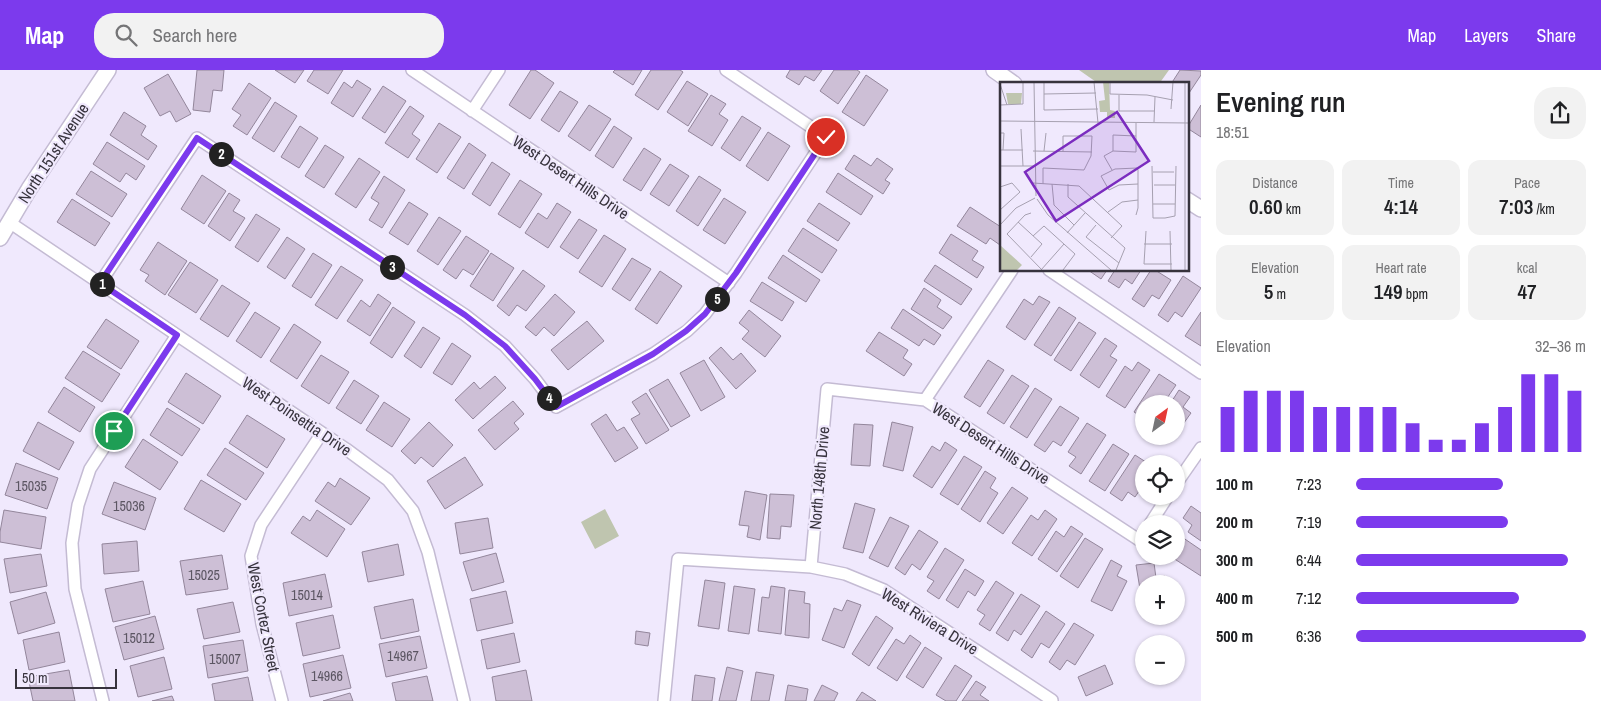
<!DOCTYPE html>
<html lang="en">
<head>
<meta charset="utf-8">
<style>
  :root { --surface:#fff; --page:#f2f2f2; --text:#202124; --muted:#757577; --accent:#7c3aed }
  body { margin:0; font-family:"Archivo Narrow",sans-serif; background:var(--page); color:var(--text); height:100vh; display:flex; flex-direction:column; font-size:19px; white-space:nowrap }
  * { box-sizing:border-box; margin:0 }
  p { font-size:16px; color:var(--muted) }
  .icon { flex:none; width:28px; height:28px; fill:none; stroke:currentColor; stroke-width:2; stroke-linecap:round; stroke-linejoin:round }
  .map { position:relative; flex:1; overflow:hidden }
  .drawer { display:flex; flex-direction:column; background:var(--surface); width:400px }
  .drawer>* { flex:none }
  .needle { width:32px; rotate:33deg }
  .tools { position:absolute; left:1135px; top:325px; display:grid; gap:10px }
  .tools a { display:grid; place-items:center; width:50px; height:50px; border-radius:50%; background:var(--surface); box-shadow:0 1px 4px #0004; font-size:25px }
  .scale { position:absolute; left:15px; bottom:12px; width:102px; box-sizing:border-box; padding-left:5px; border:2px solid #37333d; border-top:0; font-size:14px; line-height:18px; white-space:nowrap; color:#37333d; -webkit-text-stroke:4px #f0e9fd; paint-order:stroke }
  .pin { position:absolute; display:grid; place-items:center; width:42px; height:42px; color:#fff; margin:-21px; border:2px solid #fff; border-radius:50%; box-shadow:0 1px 5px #0007 }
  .km { position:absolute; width:25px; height:25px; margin:-12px; border-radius:50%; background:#222; color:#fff; font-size:14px; line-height:25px; text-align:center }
  .round { display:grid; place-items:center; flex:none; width:52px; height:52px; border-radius:20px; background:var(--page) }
  .summary { display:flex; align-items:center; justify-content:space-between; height:85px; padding:0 15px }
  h1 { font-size:28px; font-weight:600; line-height:38px }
  .metrics { display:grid; grid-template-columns:repeat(3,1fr); gap:8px; height:85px; padding:5px 15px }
  .metrics div { display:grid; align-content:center; border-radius:12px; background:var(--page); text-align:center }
  .metrics b { font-size:21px; font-weight:600 }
  .metrics small { font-size:14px; font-weight:400 }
  .metrics p { font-size:14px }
  .chart { height:140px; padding:10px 15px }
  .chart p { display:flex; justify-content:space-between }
  .chart svg { width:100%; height:90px; margin-top:5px; stroke:var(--accent); stroke-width:6 }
  ul { padding:0 15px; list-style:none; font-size:16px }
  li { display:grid; grid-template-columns:80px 60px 1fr; align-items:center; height:38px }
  li i { height:12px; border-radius:6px; background:var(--accent) }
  header { display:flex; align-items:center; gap:30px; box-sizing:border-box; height:70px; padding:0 25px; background:var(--accent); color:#fff }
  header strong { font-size:24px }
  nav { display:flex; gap:28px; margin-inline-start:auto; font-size:18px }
  .search { width:350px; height:45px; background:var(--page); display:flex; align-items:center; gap:12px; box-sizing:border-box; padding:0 18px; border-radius:20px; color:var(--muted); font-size:19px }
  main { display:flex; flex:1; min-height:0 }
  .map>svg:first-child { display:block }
  .green { fill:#bfc5af }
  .building { fill:#cdbfd6; stroke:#93869b }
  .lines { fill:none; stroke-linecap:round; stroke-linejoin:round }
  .street-casing { stroke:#c4bbd3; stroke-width:14 }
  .secondary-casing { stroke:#c4bbd3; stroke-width:18 }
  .street { stroke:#fff; stroke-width:11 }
  .secondary { stroke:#fff; stroke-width:15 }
  .route-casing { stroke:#fff; stroke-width:10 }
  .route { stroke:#7c3aed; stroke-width:6 }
  .labels { text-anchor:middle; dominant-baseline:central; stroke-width:4.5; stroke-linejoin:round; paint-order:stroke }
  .number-label { font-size:14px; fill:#5c5663 }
  .street-label { font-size:16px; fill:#37333d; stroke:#f0e9fd }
  .inset-road { fill:none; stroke:#a6a0b0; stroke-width:1 }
  .view { fill:#7b2cbf; fill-opacity:0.15; stroke:#7b2cbf; stroke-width:2.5 }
  .inset-edge { fill:none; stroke:#37333d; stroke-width:2.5 }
</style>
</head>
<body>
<header>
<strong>Map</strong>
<div class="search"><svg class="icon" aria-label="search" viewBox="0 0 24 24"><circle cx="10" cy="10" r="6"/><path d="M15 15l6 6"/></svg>Search here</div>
<nav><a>Map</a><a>Layers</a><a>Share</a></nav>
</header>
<main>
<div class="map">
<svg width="1201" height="631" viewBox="0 0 1201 631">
  <rect width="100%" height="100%" fill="#f0e9fd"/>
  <path class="green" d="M1079,0H1169L1159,14H1099Z
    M605,439L619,466L595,479L581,452Z"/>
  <path class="building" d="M197,0H224L222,21L213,20L210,42L193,40Z
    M275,0H304L295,13Z
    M314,0H343L328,24L307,11Z
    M531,0H535L554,13L530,49L509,35Z
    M615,0H642L633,15L613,2Z
    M651,0H680L683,2L658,40L635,25Z
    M790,0H822L814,11L805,6L799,15L786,7Z
    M834,0H857L860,2L838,34L820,21Z
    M1180,0L1201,1V5L1187,26V14H1171Z
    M168,4L191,44L176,52L170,41L160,46L144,18Z
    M866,5L888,20L864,56L842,42Z
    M357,10L371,19L353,47L331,33L344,12L352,18Z
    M687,11L708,24L688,56L667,42Z
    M249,13L271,28L247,65L233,56L241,45L232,39Z
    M383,16L406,31L385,63L362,48Z
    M560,21L578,32L559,62L541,50Z
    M711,25L726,34L719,44L728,50L712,76L688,61Z
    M275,32L297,46L274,82L252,68Z
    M589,35L611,49L590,81L568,66Z
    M1201,35V67L1187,58Z
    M410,36L424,46L412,64L420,70L408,88L385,73Z
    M124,42L146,56L141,65L157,76L148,90L110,65Z
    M742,46L761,58L740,91L721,78Z
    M439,53L461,67L437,103L416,89Z
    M300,56L318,68L299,98L281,87Z
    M614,56L632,68L613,98L595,86Z
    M768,62L790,76L768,111L746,96Z
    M107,72L145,96L136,110L126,103L120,112L93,94Z
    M469,73L486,85L464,119L447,108Z
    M325,75L344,87L324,118L305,106Z
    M644,78L661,89L641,121L623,110Z
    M854,85L871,96L877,88L893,99L885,110L890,113L883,124L845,99Z
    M359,88L380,102L356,138L335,124Z
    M492,92L510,104L490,136L472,124Z
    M670,94L689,106L669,136L650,124Z
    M91,101L127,124L112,147L76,124Z
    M838,103L873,126L861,145L826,122Z
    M202,105L226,121L204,154L181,139Z
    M384,106L405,120L382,158L369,150L379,133L371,128Z
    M699,106L721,120L698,156L676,141Z
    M520,110L542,124L520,158L498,144Z
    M229,123L240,130L233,141L245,148L230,171L208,156Z
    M724,128L746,142L725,174L703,160Z
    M72,129L110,153L95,176L57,152Z
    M409,132L428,144L408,175L389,163Z
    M557,133L571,142L548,178L525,163L538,143L547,149Z
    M819,133L850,153L838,171L807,151Z
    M970,137L1001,157V173L1000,175L990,168L986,174L957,156Z
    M256,144L280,159L258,192L235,177Z
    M439,147L461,161L438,195L417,181Z
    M579,149L597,160L578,189L560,177Z
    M803,158L837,180L822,203L788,181Z
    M951,164L978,181L972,190L984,197L977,208L939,183Z
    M604,165L626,179L602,217L579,202Z
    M466,166L489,181L473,205L463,199L456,209L443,200Z
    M287,167L305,179L285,209L267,197Z
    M158,172L187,191L165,225L145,211L149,205L140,200Z
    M313,183L332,195L311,228L292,216Z
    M491,183L514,198L493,231L470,216Z
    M783,185L820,210L806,232L768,208Z
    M632,188L651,199L630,231L612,219Z
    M190,192L218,210L196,243L168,225Z
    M935,195L972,219L961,235L924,211Z
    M341,196L363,210L337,249L315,235Z
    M523,200L545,216L526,241L517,235L509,246L497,236Z
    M1088,200H1107L1101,209Z
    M1115,200H1141L1132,214L1125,209L1119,218L1108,211Z
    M1151,200H1155L1171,210L1159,229L1152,225L1144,237L1132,229Z
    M660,201L682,216L657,254L635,239Z
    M1183,206L1201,218L1182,247L1175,242L1168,252L1158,245Z
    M762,212L794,232L782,251L750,231Z
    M222,215L250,233L228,267L200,249Z
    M924,218L941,230L937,237L952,247L943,259L911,239Z
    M378,224L391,233L370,266L347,251L361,230L370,237Z
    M555,224L575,242L554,266L544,257L536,266L525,257Z
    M1039,226L1050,232L1025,270L1006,257L1024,229L1033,235Z
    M393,237L415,252L392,288L370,273Z
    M1059,237L1076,248L1051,286L1034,275Z
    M903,239L941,265L934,275L924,269L919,276L891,258Z
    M749,240L781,266L765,287L742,269L749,261L739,253Z
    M255,242L280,258L261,288L236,271Z
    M1201,242V276L1185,266Z
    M106,249L139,271L121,299L87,277Z
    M587,251L604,271L568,300L551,280Z
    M1079,252L1096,263L1071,301L1054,290Z
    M294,254L321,272L297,309L270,291Z
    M423,257L440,268L421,298L404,286Z
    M879,262L908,280L903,288L912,294L904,306L866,281Z
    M1105,268L1117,276L1110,286L1117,290L1099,318L1080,305Z
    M452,273L471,286L452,315L433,303Z
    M721,277L733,290L741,283L756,301L736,319L709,288Z
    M83,281L120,304L102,332L65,308Z
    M321,285L349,302L329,334L301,316Z
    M704,290L725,327L701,341L680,303Z
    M988,290L1004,300L980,337L964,327Z
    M1138,292L1150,300L1125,338L1106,326L1125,296L1132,301Z
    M186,303L221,326L203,354L168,332Z
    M1159,304L1176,315L1163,334H1144V348L1134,342Z
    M1012,305L1029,316L1004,354L987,343Z
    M495,306L506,318L473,349L455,330L474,312L480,319Z
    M668,309L690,346L671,357L649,320Z
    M354,310L379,326L361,354L336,338Z
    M64,317L95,337L80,362L48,342Z
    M1035,318L1052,329L1027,368L1010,357Z
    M1179,320L1190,327L1183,337L1191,343L1176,364V334H1170Z
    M646,323L669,360L646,374L631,349L640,344L632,332Z
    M513,331L524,344L514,353L519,359L495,380L478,360Z
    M384,332L410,349L392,377L366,360Z
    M1060,336L1079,348L1061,376L1053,371L1045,382L1034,375Z
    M167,338L200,359L182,386L150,365Z
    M606,344L617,361L624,357L638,378L615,392L591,354Z
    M247,345L285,369L267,398L229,373Z
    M38,352L74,372L59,400L23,381Z
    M429,352L453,375L433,397L421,387L415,394L401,381Z
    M892,352L913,357L903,401L883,396Z
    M1087,353L1106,365L1081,404L1069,396L1076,387L1068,382Z
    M854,354L873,355L870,396L851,395Z
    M143,369L178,392L160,420L125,397Z
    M945,372L957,380L932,418L913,406L932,376L940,381Z
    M1113,374L1129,384L1105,421L1089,411Z
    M225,378L264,403L246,430L207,405Z
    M1135,385L1149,394H1144V414L1135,427L1128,422L1122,431L1110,423Z
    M964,386L982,397L958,435L940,424Z
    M465,387L483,415L445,439L427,411Z
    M16,393L58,408L47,439L5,425Z
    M985,401L996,408L990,418L998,423L980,452L961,439Z
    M340,408L370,428L351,455L315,431L328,412L335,417Z
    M201,410L241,434L224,462L184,439Z
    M114,412L156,428L145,460L102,444Z
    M1012,417L1028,428L1003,464L987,453Z
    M745,421L767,425L760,470L747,467L749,456L739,455Z
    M770,424L794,425L791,457L781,456L780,469L767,468Z
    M855,433L875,439L863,483L843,478Z
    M1191,436L1201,443V471L1188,462L1192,455L1183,448Z
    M4,440L46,447L41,479L0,472V462Z
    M317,440L345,459L327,487L291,463L303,446L310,451Z
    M1045,440L1057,449L1032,486L1012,473L1031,445L1038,450Z
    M890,447L909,456L888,497L869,488Z
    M488,448L493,478L460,484L455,453Z
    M1071,456L1083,464L1057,502L1038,489L1056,461L1064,467Z
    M919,460L938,472L920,500L912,494L905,505L895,498Z
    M1176,463L1201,480V506L1173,488L1176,486L1179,480L1176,479Z
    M1085,468L1103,479L1078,518L1060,506Z
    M137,471L139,501L104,504L102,474Z
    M398,474L404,505L368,512L362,482Z
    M945,478L964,490L939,529L927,521L934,511L927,507Z
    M496,483L504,512L472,521L463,492Z
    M41,484L47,516L10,523L4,489Z
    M222,485L228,519L186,525L180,491Z
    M1111,490L1122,496L1117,506L1127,511L1112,541L1091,531Z
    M1154,493L1156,508L1165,506L1166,514H1144V518L1140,519L1136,495Z
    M965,499L984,511L975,526L968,521L958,538L946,530Z
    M325,504L332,537L289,546L283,513Z
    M705,510L725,513L719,559L698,556Z
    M143,511L150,544L113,552L105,519Z
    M996,511L1014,523L990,561L979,554L985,545L977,540Z
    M734,516L755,519L749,564L728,561Z
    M771,516L785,518L781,564L758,561L762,527L769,528Z
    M789,520L805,522L804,533L810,534L809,568L785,565Z
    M506,521L513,553L477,561L470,529Z
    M46,522L55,553L18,564L10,532Z
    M1021,524L1040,536L1021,565L1014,560L1008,571L996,563Z
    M413,529L419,561L381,569L374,537Z
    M847,530L861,535L844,578L822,570L834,538L842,541Z
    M233,532L240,562L204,569L197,539Z
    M1046,541L1065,554L1049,578L1041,573L1032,588L1021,580Z
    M333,545L340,578L303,586L296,553Z
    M155,546L164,579L124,590L115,557Z
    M876,546L893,558L869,596L852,584Z
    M1074,553L1094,565L1075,595L1067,590L1060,600L1049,592Z
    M636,561L650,563L648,576L635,574Z
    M59,562L65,592L29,600L23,570Z
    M514,563L520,592L487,599L481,570Z
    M910,565L921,573L897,611L877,598L896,569L904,574Z
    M420,566L427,598L386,607L379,574Z
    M243,570L248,601L208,608L203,576Z
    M925,577L942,588L923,618L906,607Z
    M343,585L351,618L310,627L303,594Z
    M164,587L172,619L138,627L130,596Z
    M955,595L972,606L956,631H946L936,625Z
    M1105,595L1113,614L1086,626L1078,607Z
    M727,597L743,601L736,631H719Z
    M69,600L75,631H33L28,607Z
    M526,600L532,631H496L492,607Z
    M756,602L774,605L769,631H751Z
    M695,605L715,608L712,631H692Z
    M427,606L433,631H396L392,613Z
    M248,607L253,631H215L212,614Z
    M976,611L986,617L980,625L989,631H962Z
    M788,615L808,619L806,631H785Z
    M822,615L838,623L834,631H814Z
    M862,622L876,631H856Z
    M350,623L353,631H323Z
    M172,626L174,631H152Z"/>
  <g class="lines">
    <defs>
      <path id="street" d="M412,0L729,213
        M472,41L499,0
        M9,152L346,379L388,410L413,441L428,482L464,631
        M1049,200L1201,303
        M100,213L197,68L465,245L505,276L535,309L556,337L653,284L687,261L705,244L736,203L826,67L726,0
        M925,330L1012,200
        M1176,414L1201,378
        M1150,454L1168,426
        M811,497L827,319L925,330L1139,470L1144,462
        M103,631L75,519L72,473L78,435L90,399L177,265
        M282,631L262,554L251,486L261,455L322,363
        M664,631L678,489L811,497L845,504L884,520L1052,630V631"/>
      <path id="secondary" d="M994,0L1014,14
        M1187,130L1201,139
        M0,168L29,119L108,0"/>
    </defs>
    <use href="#street" class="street-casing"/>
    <use href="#secondary" class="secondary-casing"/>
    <use href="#street" class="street"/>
    <use href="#secondary" class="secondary"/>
  </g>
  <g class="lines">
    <defs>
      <path id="route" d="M114,361L177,265L100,213L197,68L465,245L505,276L535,309L556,337L653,284L686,261L705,244L736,203L826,67"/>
    </defs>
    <use href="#route" class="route-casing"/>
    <use href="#route" class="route"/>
  </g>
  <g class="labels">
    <g class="number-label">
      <text x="31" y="416">15035</text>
      <text x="129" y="436">15036</text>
      <text x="204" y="505">15025</text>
      <text x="307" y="525">15014</text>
      <text x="139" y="568">15012</text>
      <text x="403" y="586">14967</text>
      <text x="225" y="589">15007</text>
      <text x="327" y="606">14966</text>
    </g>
    <g class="street-label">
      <text transform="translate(53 83) rotate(-57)">North 151st Avenue</text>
      <text transform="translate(571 107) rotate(34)">West Desert Hills Drive</text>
      <text transform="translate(297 346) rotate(34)">West Poinsettia Drive</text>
      <text transform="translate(991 373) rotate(33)">West Desert Hills Drive</text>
      <text transform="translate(819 408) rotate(-85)">North 148th Drive</text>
      <text transform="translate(264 547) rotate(79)">West Cortez Street</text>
      <text transform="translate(930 551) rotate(32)">West Riviera Drive</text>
    </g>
  </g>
  <g transform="translate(1000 12)">
    <rect width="189" height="189" fill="#f0e9fd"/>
    <path d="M103,0H109L110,28L115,29V36H107V30H100L99,19L105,18ZM22,11L21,22H8L6,11ZM0,163L22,183L17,188H0Z" fill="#bfc5af"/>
    <path class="inset-road" d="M34,0L36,114M44,0V28L98,27M94,0L98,41M110,0V12L147,13L173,18M185,0V188M0,2L7,23M44,12L96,11M119,13V29H154M0,23L23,22V0M171,27L173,0M0,39L189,41M154,40L155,15M21,47L23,84M0,51H4L3,68M0,68H23M33,69L92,70M44,69L46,51M113,69V53L136,54M0,84H33M152,84L153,136H165L175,134L176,84M112,88L104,74L113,69L136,70V41M153,90H174M33,101L79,104L122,144L111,156M43,102V86L84,88L91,74L92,54H63V70M52,102L54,123L74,143M68,102V115L125,166L116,188M154,103H175M0,105L12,101L20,110L0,128M37,117L48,133L111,188M153,122H175M108,130L122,120L138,118M31,131L25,133L7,152L42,188M136,133L138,126V88L137,86L115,87L101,94L109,108L119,103L138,102M18,140L42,162L31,175M0,143L16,126L35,116M96,143L86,155L119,181M146,149L144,182H172M170,149L171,188M67,151L85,131M33,154L44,144L75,172L63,188M144,162H172M41,188L64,162"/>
    <path class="view" d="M117,30L149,79L56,139L25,90Z"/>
    <rect width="189" height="189" class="inset-edge"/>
  </g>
</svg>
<div class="tools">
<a><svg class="needle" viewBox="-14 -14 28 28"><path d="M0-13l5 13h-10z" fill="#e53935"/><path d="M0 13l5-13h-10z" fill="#757577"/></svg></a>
<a><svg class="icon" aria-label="locate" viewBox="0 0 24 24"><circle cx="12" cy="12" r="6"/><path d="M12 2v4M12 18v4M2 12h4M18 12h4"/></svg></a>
<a><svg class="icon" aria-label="layers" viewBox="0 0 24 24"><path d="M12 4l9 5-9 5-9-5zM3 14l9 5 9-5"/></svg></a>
<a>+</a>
<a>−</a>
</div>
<div class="scale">50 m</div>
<div class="pin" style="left:114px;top:361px;background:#1e9e55"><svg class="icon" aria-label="arrive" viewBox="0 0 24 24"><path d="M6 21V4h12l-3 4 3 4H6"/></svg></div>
<div class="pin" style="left:826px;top:67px;background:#d93025"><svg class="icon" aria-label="check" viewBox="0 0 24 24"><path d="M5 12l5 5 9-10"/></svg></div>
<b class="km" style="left:102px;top:214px">1</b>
<b class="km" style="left:221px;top:84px">2</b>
<b class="km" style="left:392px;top:197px">3</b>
<b class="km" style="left:549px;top:328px">4</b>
<b class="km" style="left:717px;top:229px">5</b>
</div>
<section class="drawer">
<div class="summary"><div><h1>Evening run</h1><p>18:51</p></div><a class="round"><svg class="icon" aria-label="share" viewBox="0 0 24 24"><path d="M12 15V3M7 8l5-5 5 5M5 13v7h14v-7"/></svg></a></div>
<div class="metrics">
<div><p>Distance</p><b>0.60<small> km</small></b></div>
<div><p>Time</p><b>4:14</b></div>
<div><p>Pace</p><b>7:03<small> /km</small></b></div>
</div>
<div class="metrics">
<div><p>Elevation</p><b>5<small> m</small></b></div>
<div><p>Heart rate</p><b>149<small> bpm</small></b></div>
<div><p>kcal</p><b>47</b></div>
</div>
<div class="chart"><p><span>Elevation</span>32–36 m</p>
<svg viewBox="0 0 160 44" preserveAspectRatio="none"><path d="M5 44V22M15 44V14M25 44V14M35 44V14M45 44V22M55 44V22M65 44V22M75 44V22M85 44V30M95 44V38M105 44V38M115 44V30M125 44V22M135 44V6M145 44V6M155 44V14"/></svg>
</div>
<ul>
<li><b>100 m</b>7:23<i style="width:64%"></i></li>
<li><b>200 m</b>7:19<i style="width:66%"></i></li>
<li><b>300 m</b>6:44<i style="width:92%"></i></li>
<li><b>400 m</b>7:12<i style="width:71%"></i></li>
<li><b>500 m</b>6:36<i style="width:100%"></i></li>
</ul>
</section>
</main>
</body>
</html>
